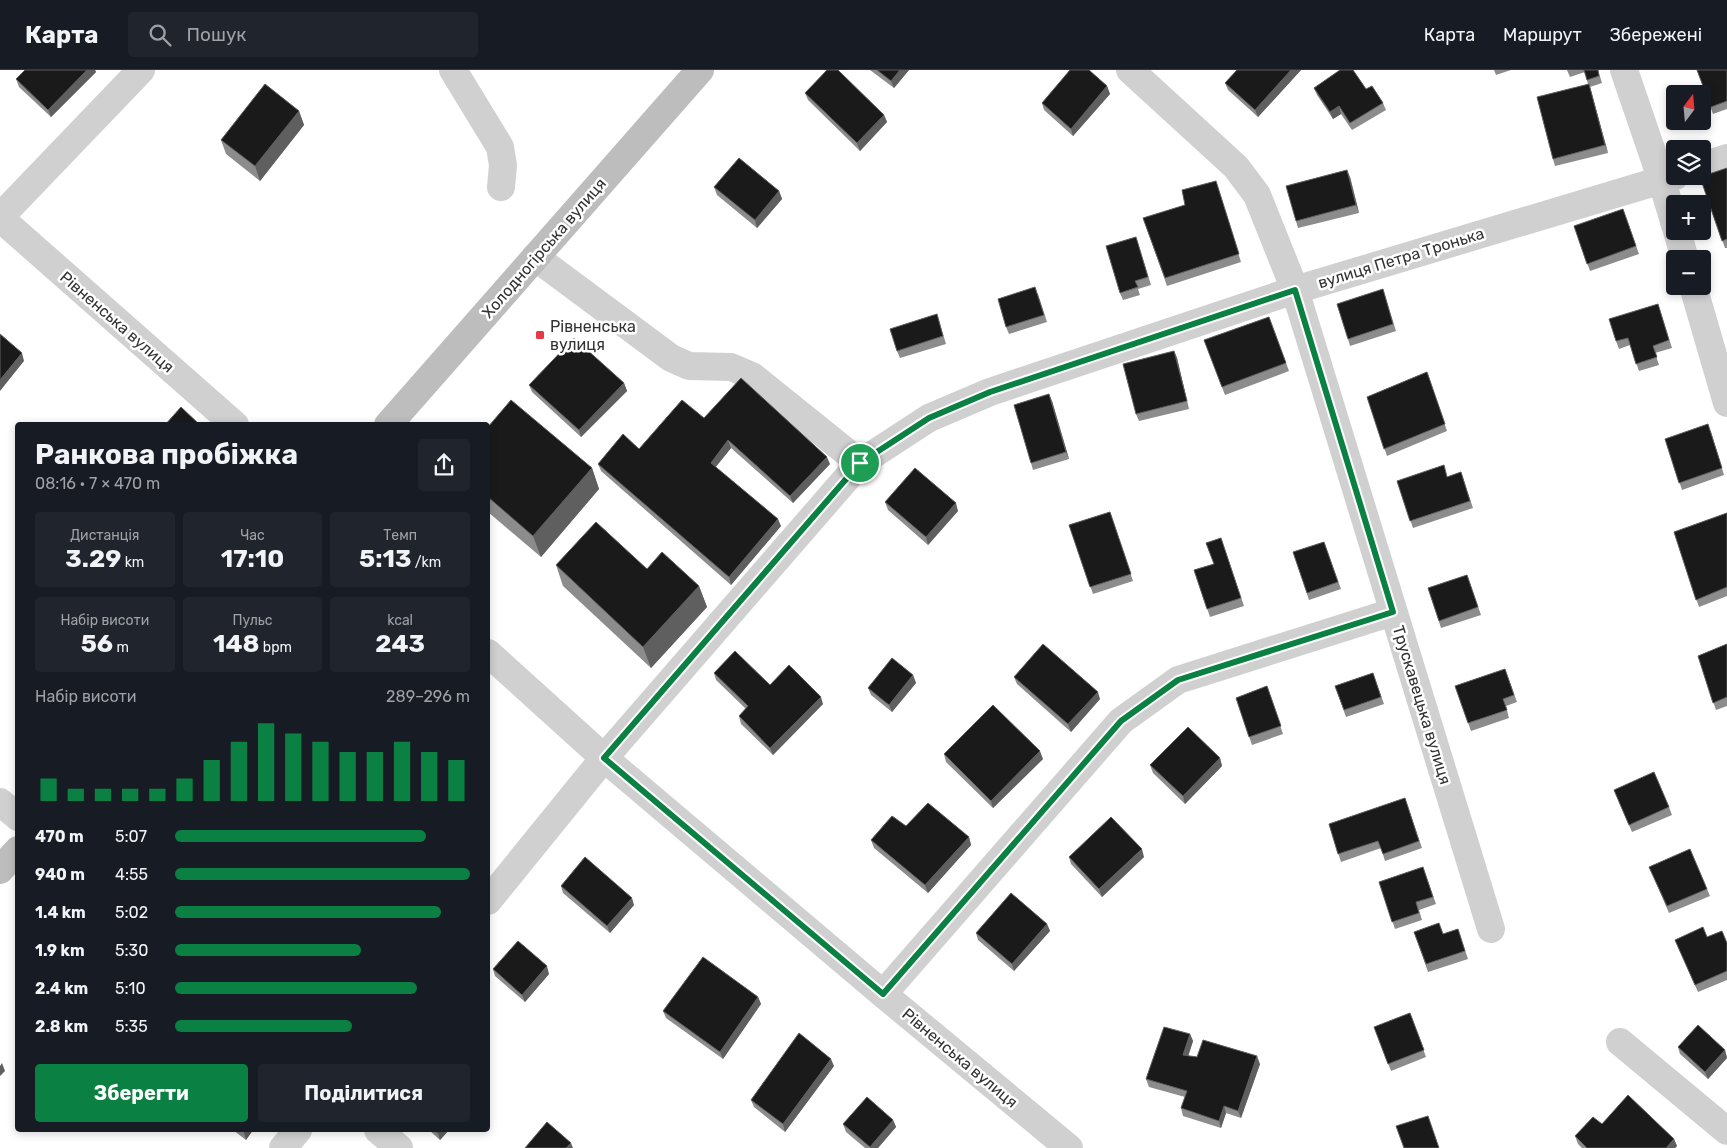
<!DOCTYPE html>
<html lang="uk">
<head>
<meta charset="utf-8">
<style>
  :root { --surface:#171b24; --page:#20242c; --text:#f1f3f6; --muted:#9ea1a6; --line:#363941; --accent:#0b8043 }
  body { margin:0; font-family:Rubik,sans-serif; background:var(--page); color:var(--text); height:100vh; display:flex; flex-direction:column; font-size:19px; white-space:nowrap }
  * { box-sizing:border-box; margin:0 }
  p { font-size:16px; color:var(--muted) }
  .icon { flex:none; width:28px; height:28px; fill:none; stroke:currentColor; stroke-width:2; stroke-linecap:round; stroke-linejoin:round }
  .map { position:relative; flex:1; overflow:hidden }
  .details { position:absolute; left:15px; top:352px; width:475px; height:710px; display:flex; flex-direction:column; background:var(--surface); border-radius:5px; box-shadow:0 2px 8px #0003 }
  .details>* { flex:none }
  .needle { width:32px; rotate:16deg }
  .buttons { position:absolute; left:1666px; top:15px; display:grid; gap:10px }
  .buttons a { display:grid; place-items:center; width:45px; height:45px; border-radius:5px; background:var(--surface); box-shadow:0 2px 8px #0003; font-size:25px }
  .pin { position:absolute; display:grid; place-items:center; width:42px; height:42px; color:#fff; margin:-21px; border:2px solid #fff; border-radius:50%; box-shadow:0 1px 5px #0007 }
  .round { display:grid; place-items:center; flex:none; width:52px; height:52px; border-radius:5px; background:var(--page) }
  .head { display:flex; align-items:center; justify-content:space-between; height:85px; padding:0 20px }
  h1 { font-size:28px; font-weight:700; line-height:38px }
  .stats { display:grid; grid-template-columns:repeat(3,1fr); gap:8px; height:85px; padding:5px 20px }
  .stats div { display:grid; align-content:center; border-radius:5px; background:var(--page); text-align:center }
  .stats b { font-size:25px; font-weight:700 }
  .stats small { font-size:14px; font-weight:400 }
  .stats p { font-size:14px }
  .chart { height:140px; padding:10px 20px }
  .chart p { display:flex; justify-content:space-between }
  .chart svg { width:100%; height:90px; margin-top:5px; stroke:var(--accent); stroke-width:6 }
  .cta { display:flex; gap:10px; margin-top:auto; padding:10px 20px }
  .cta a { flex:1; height:58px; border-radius:5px; background:var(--accent); color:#fff; font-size:20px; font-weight:700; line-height:58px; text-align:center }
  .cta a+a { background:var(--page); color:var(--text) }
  ul { padding:0 20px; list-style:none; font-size:16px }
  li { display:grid; grid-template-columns:80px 60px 1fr; align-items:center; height:38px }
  li i { height:12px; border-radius:6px; background:var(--accent) }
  header { display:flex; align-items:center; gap:30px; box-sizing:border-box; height:70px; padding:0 25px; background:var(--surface); border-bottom:1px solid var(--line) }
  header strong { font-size:24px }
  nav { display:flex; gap:28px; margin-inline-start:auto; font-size:18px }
  .search { width:350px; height:45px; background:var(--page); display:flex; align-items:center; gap:12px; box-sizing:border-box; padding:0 18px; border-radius:5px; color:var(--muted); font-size:19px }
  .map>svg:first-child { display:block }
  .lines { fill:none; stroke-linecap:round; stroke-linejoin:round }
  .street { stroke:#d0d0d0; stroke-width:28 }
  .secondary { stroke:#bdbdbd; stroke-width:28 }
  .wall { fill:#8c8c8c }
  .shaded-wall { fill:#5f5f5f }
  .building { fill:#1a1a1a; stroke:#5f5f5f }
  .route-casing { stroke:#fff; stroke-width:10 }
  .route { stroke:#0b8043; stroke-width:6 }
  .poi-dot { fill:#e63946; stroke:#fff; stroke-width:2 }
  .labels { text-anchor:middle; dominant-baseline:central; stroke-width:5; stroke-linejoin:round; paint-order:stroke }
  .street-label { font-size:16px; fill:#333; stroke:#fff }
  .poi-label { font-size:16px; fill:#333; stroke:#fff; text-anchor:start }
</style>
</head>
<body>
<header>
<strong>Карта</strong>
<div class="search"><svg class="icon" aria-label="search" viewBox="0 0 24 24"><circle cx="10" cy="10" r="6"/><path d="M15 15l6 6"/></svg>Пошук</div>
<nav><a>Карта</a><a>Маршрут</a><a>Збережені</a></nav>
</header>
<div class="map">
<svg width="1727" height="1078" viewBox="0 0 1727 1078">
  <rect width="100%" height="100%" fill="#fff"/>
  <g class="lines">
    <path class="street" d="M453,0L500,77L503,95L501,117
      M1130,0L1236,97L1257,125L1295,220L1491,859
      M1624,0L1662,111L1675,155
      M1702,96L1727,88
      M0,147L141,0
      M0,148L235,355
      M1677,161L1685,189
      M535,187L671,288L689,296L731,297L752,306L860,393
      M1693,216L1727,333
      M488,583L604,688L883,924L1069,1078
      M0,732L18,747
      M488,831L604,688L860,393L929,348L990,322L1295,220L1675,106
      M883,924L1121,651L1178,610L1393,542
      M1620,972L1727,1061
      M378,1060L399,1078
      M283,1078L298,1060"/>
    <path class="secondary" d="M388,355L700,0
      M0,800L18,780"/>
  </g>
  <path class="wall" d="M25,0H95L96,2L51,47L19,17L16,9Z
    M870,0H909L894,18Z
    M1237,0H1301L1258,47L1228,20L1225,13Z
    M1494,0H1511L1496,5Z
    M1567,0H1598L1602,13L1590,17L1608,83L1555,96L1553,89L1588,14L1585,2L1570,7Z
    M1697,0H1727V39L1713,44Z
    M1107,16L1110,24L1073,66L1044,40L1042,33Z
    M1314,18L1366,19L1383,33L1386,40L1352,60L1341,44L1333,49L1317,25Z
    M805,23L884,45L887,52L860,81L808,30Z
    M299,41L304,55L260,111L226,84L221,70Z
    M1727,98V178H1725L1700,107Z
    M1350,107L1359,143L1298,158L1296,151Z
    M1216,111L1241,192L1167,216L1143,148L1185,135Z
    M714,117L779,121L782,129L757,158L717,125Z
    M1623,139L1639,184L1590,201L1574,156Z
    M1136,167L1151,215L1138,219L1140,225L1123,230L1120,223Z
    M1383,219L1396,261L1350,276L1348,269Z
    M1038,224L1047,252L1009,264L1006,257Z
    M1658,234L1672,278L1655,283L1659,295L1639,301L1630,275L1619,279L1616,271Z
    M937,244L946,274L900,288L897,281Z
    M1269,247L1289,301L1225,325L1204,270Z
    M1174,281L1177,288L1189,339L1139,351L1136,344Z
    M1427,302L1447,361L1387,386L1367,327Z
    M624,313L627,321L581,367L532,322L529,315Z
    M1052,331L1069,389L1033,400L1031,393Z
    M704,348L830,394L793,433L731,378L716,397L781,456L731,515L601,401L598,394L639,379Z
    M488,357L592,398L599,419L541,487L488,442Z
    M1711,362L1724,405L1682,420L1665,369Z
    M1461,402L1473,438L1413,458L1397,411L1448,407Z
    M885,432L958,441L928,475L888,440Z
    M1110,442L1133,511L1093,524L1069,455Z
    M1727,443V526L1699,537L1674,462Z
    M1221,468L1244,536L1210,547L1194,500L1214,494Z
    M1324,472L1341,519L1309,530L1293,482Z
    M556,495L647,499L699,516L707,537L651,598L563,516Z
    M1467,505L1481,545L1441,558L1428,518Z
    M1727,574V636L1716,640L1698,586Z
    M1505,599L1517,632L1506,636L1509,648L1471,661L1455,616Z
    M714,603L770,615L823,634L773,685L741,654L739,646L746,639L716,610Z
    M1373,603L1384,634L1346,647L1335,616Z
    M913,605L916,613L892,642L871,625L868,618Z
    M1014,607L1100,629L1071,662L1017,614Z
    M1267,616L1283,664L1252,675L1236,628Z
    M944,684L1043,689L993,738L946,692Z
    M1220,688L1222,696L1185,734L1153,703L1150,695Z
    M1614,720L1669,737L1672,745L1632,762Z
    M1405,728L1422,778L1385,791L1381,778L1341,792L1329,754Z
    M906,756L969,767L971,775L928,823L874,778L871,770Z
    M1069,787H1144L1102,827L1071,794Z
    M1423,797L1436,834L1419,840L1422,850L1395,859L1379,812Z
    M1649,797L1707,819L1710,826L1669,843Z
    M561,816L634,835L610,863L563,823Z
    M1047,854L1050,861L1014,901L978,870L976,863Z
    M1458,859L1468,889L1428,902L1414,862L1443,864Z
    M1707,867L1727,873V910L1698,922L1675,870Z
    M493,899L549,904L525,932L495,906Z
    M758,927L761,934L723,989L666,948L663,941Z
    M1410,943L1426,987L1391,1001L1374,957Z
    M1190,964L1193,971L1188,986L1260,994L1241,1048L1226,1043L1221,1058L1183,1046L1181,1038L1185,1027L1149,1017L1146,1009Z
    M1678,977L1725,980L1727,988L1708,1009L1680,984Z
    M834,996L785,1062L754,1037L751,1030Z
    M893,1050L896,1057L878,1078H865L846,1062L843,1054Z
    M1602,1054L1674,1069L1677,1076L1675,1078H1582L1578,1074L1575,1066Z
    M233,1060H253L246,1070Z
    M429,1060H449L440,1070Z"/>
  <path class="shaded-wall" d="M87,0H95L96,2L51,47L48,40Z
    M900,0H909L894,18L891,11Z
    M1291,0H1301L1258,47L1255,40Z
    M1589,14L1591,21L1608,83L1605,75Z
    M1107,16L1110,24L1073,66L1071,59Z
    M1339,36L1341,44L1333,49L1330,42Z
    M299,41L304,55L260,111L255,96Z
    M884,45L887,52L860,81L857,73Z
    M1347,100L1350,107L1359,143L1356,135Z
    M779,121L782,129L757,158L755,150Z
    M1174,281L1177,288L1189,339L1187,331Z
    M22,283L24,291L0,321V310Z
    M624,313L627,321L581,367L579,360Z
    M1049,324L1052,331L1069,389L1066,382Z
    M728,370L731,378L713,400L711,393Z
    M827,387L830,394L793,433L790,426Z
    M592,398L599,419L541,487L533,466Z
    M956,433L958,441L928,475L926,467Z
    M778,449L781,456L731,515L729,507Z
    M699,516L707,537L651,598L643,577Z
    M913,605L916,613L892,642L889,635Z
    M1098,622L1100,629L1071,662L1068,654Z
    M821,627L823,634L773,685L770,678Z
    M1040,681L1043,689L993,738L991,731Z
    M1220,688L1222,696L1185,734L1183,726Z
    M969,767L971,775L928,823L925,815Z
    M1142,779L1144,787L1102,827L1099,819Z
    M632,828L634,835L610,863L607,856Z
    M1047,854L1050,861L1014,901L1012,894Z
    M547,896L549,904L525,932L522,925Z
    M758,927L761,934L723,989L720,982Z
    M1190,964L1193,971L1186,993L1183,985Z
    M1725,980L1727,988L1708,1009L1705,1002Z
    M1257,986L1260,994L1241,1048L1238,1041Z
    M831,989L834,996L785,1062L783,1054Z
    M2,993L5,1001L0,1006V996Z
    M1224,1036L1226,1043L1221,1058L1219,1051Z
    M893,1050L896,1057L878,1078H870V1077Z
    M245,1060H253L246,1070L244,1062Z
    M440,1060H449L440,1070L438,1063Z
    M1674,1069L1677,1076L1675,1078H1666Z
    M571,1073L573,1078H566Z"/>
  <path class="building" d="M25,0H87L48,40L16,9Z
    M827,0H838L884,45L857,73L805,23Z
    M877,0H900L891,11Z
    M1070,0H1089L1107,16L1071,59L1042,33Z
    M1237,0H1291L1255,40L1225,13Z
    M1340,0H1353L1366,19L1372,16L1383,33L1350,53L1339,36L1330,42L1314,18Z
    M1584,0H1598L1599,6L1587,10Z
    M1697,0H1727V31L1711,37Z
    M265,14L299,41L255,96L221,70Z
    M1589,14L1605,75L1553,89L1537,27Z
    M739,88L779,121L755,150L714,117Z
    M1727,98V169L1722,171L1700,107Z
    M1347,100L1356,135L1296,151L1286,116Z
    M1216,111L1239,184L1165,208L1143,148L1185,135L1182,120Z
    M1623,139L1636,176L1587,194L1574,156Z
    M1136,167L1148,207L1135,211L1138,217L1120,223L1106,176Z
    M1035,217L1044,245L1006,257L998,229Z
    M1383,219L1393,254L1348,269L1337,234Z
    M1658,234L1669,270L1653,276L1657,287L1636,294L1628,268L1616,271L1609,249Z
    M937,244L943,266L897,281L890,259Z
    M1269,247L1286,293L1222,317L1204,270Z
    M0,264L22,283L0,310Z
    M574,268L624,313L579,360L529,315Z
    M1174,281L1187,331L1136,344L1123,294Z
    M1427,302L1445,354L1384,379L1367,327Z
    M741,308L827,387L790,426L728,370L711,393L778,449L729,507L598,394L623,364L639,379L682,330L704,348Z
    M1049,324L1066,382L1031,393L1014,335Z
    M511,330L592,398L533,466L488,427V357Z
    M181,337L200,355H165Z
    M1708,354L1722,398L1679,413L1665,369Z
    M1444,395L1447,407L1461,402L1470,431L1410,451L1397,411Z
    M915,398L956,433L926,467L885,432Z
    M1110,442L1131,504L1090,517L1069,455Z
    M1727,443V517L1696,530L1674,462Z
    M596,452L647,499L662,482L699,516L643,577L556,495Z
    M1221,468L1241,528L1207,539L1194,500L1214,494L1206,473Z
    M1324,472L1338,512L1307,523L1293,482Z
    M1467,505L1478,537L1439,551L1428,518Z
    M1043,574L1098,622L1068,654L1014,607Z
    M1727,574V627L1713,633L1698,586Z
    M735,581L770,615L789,595L821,627L770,678L739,646L748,636L714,603Z
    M892,588L913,605L889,635L868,618Z
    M1505,599L1514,625L1503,629L1507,640L1468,653L1455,616Z
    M1373,603L1381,627L1344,640L1335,616Z
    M1267,616L1281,656L1249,667L1236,628Z
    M993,635L1040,681L991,731L944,684Z
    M1188,657L1220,688L1183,726L1150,695Z
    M1654,702L1669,737L1629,755L1614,720Z
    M1405,728L1419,771L1383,784L1378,771L1338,784L1329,754Z
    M928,733L969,767L925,815L871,770L892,746L906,756Z
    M1111,747L1142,779L1099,819L1069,787Z
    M1690,779L1707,819L1667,836L1649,797Z
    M585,787L632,828L607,856L561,816Z
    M1423,797L1433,827L1416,832L1419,843L1392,852L1379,812Z
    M1011,823L1047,854L1012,894L976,863Z
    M1439,853L1443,864L1458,859L1465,881L1426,894L1414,862Z
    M1703,857L1707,867L1722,861L1727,873V901L1695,915L1675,870Z
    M518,871L547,896L522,925L493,899Z
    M703,887L758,927L720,982L663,941Z
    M1410,943L1424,980L1388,994L1374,957Z
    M1698,955L1725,980L1705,1002L1678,977Z
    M1164,957L1190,964L1183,985L1197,987L1203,970L1257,986L1238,1041L1224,1036L1219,1051L1181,1038L1187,1021L1146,1009Z
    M799,963L831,989L783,1054L751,1030Z
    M1628,1025L1674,1069L1666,1078H1587L1575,1066L1593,1047L1602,1054Z
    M867,1027L893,1050L870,1077L843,1054Z
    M1428,1046L1439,1078H1404L1396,1056Z
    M547,1052L571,1073L566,1078H525Z
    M434,1060H440L438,1063Z"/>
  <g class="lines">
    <defs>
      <path id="route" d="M1295,220L1393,542L1178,610L1121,651L883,924L604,688L860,393L929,348L990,322Z"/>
    </defs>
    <use href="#route" class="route-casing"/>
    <use href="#route" class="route"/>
  </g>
  <rect class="poi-dot" x="535" y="260" width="10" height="10" rx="2.5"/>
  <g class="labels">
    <g class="street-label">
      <text transform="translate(544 178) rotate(-49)">Холодногірська вулиця</text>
      <text transform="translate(1401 188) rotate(-17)">вулиця Петра Тронька</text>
      <text transform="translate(117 252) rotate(41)">Рівненська вулиця</text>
      <text transform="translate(1422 635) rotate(73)">Трускавецька вулиця</text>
      <text transform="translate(960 988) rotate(40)">Рівненська вулиця</text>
    </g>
    <g class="poi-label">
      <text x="550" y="256">Рівненська<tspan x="550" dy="18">вулиця</tspan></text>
    </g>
  </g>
</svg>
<div class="buttons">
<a><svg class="needle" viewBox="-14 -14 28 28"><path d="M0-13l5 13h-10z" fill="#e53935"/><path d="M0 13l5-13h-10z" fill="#9ea1a6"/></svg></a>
<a><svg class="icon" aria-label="layers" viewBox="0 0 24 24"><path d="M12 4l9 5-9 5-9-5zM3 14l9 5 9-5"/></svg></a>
<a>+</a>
<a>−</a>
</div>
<div class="pin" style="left:860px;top:393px;background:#1e9e55"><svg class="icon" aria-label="arrive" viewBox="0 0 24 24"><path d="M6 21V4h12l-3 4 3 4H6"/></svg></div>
<section class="details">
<div class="head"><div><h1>Ранкова пробіжка</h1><p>08:16 · 7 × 470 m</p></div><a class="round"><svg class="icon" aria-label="share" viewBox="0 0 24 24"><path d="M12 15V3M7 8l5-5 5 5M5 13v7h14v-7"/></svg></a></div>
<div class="stats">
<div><p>Дистанція</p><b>3.29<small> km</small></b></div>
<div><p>Час</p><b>17:10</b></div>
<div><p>Темп</p><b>5:13<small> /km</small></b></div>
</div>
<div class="stats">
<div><p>Набір висоти</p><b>56<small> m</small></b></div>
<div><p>Пульс</p><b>148<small> bpm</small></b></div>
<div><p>kcal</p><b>243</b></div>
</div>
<div class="chart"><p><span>Набір висоти</span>289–296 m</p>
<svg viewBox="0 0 160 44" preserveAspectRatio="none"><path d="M5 44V33M15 44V38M25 44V38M35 44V38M45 44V38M55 44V33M65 44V24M75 44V15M85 44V6M95 44V11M105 44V15M115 44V20M125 44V20M135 44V15M145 44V20M155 44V24"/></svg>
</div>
<ul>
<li><b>470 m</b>5:07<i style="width:85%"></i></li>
<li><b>940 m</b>4:55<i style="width:100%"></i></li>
<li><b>1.4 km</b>5:02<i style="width:90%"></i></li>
<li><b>1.9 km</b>5:30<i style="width:63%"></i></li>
<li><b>2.4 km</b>5:10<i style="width:82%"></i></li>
<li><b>2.8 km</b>5:35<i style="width:60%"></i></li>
</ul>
<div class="cta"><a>Зберегти</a><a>Поділитися</a></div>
</section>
</div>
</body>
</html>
